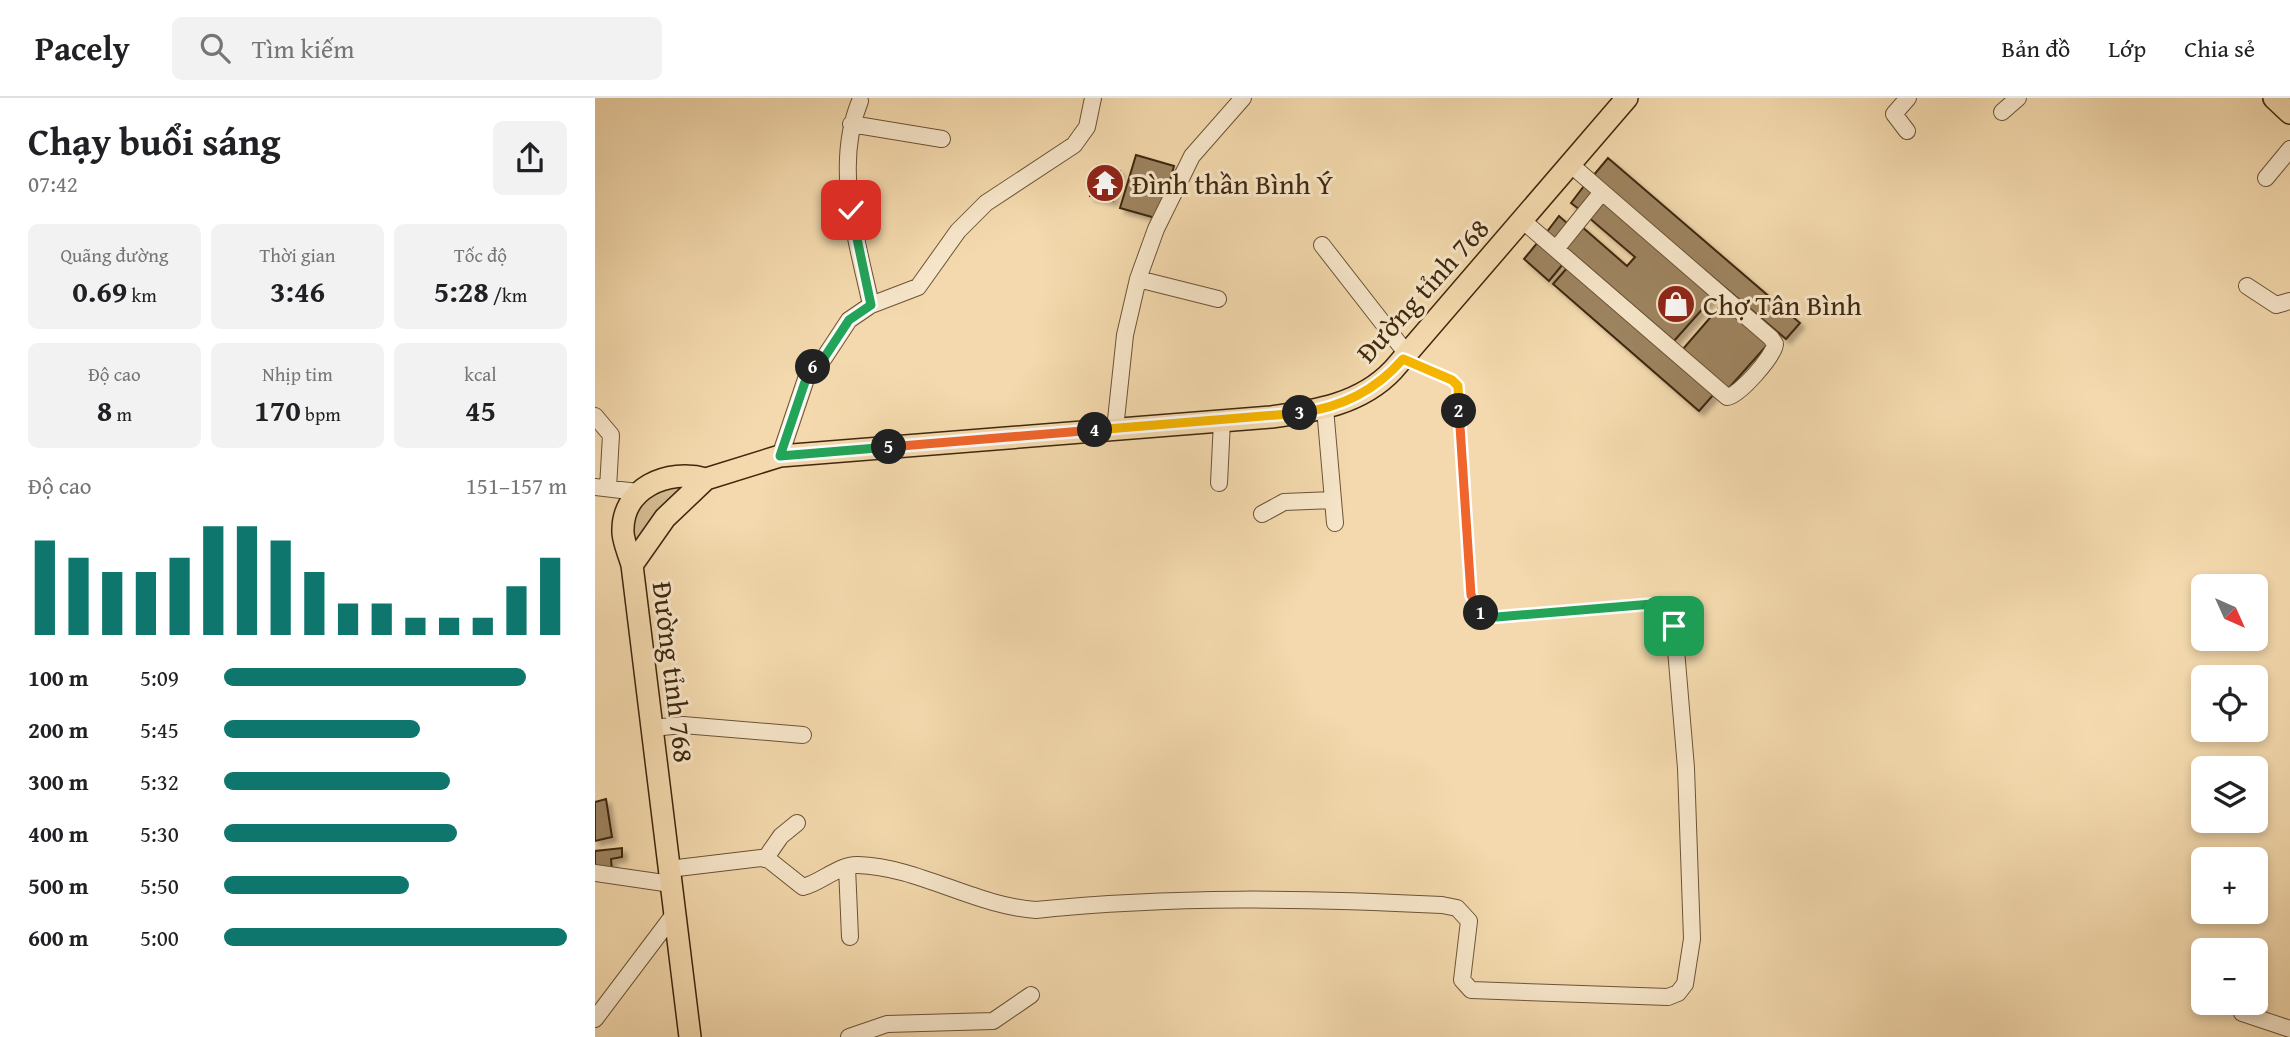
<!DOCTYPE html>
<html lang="vi">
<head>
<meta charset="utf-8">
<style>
  :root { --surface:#fff; --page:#f2f2f2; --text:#202124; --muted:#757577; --line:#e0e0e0; --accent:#0f766e }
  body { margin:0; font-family:"Gentium Book Plus",serif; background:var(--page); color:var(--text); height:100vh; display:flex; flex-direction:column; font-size:26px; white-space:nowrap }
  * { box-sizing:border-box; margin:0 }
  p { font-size:23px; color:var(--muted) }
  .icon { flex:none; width:38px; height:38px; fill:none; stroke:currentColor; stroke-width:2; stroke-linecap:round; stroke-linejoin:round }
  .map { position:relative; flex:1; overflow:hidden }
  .panel { display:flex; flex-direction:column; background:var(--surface); width:595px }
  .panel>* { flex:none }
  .needle { width:46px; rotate:135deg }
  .controls { position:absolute; left:1596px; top:476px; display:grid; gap:14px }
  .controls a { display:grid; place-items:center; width:77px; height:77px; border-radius:10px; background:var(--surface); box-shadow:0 4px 10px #0003; font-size:35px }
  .pin { position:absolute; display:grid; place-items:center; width:60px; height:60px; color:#fff; margin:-30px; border-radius:14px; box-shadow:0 4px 10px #0006 }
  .km { position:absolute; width:35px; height:35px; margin:-18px; border-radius:50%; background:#222; color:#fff; font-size:19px; line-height:35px; text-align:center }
  .round { display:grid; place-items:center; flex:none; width:74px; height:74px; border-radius:10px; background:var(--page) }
  .overview { display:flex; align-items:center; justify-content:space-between; height:119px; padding:0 28px }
  h1 { font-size:38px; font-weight:600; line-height:52px }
  .stats { display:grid; grid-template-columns:repeat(3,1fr); gap:10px; height:119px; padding:7px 28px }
  .stats div { display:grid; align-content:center; border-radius:10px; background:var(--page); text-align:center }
  .stats b { font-size:30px; font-weight:600 }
  .stats small { font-size:19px; font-weight:400 }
  .stats p { font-size:19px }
  .chart { height:196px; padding:14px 28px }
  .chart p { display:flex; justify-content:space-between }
  .chart svg { width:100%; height:126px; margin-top:7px; stroke:var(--accent); stroke-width:6 }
  ul { padding:0 28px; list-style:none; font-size:23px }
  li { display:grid; grid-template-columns:112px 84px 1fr; align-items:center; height:52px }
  li i { height:18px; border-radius:9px; background:var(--accent) }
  header { display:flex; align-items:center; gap:42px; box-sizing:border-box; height:98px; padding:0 35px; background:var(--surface); border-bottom:2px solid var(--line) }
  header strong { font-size:33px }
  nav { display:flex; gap:38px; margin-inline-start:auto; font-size:24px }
  .search { width:490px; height:63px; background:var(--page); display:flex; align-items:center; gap:18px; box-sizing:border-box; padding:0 24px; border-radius:10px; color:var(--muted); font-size:26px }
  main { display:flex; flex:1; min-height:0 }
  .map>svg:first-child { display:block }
  .green { fill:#d4bb92; stroke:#8a7250; stroke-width:2 }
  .building { fill:#9d8461; stroke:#3f280e; stroke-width:2; filter:url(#shadow) }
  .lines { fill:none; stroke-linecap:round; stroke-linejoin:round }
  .minor-casing { stroke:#6c5436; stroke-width:18 }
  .major-casing { stroke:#3f280e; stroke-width:24 }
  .path { stroke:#3f280e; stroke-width:2.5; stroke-dasharray:2 3.5; stroke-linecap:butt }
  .minor { stroke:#f7e6ca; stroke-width:16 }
  .major { stroke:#f3d9ad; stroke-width:21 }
  .split-1-casing { stroke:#fff; stroke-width:14 }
  .split-2-casing { stroke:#fff; stroke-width:14 }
  .split-3-casing { stroke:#fff; stroke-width:14 }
  .split-4-casing { stroke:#fff; stroke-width:14 }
  .split-5-casing { stroke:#fff; stroke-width:14 }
  .split-6-casing { stroke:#fff; stroke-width:14 }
  .split-7-casing { stroke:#fff; stroke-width:14 }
  .split-1 { stroke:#22a559; stroke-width:9 }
  .split-2 { stroke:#f0652b; stroke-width:9 }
  .split-3 { stroke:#f5b400; stroke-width:9 }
  .split-4 { stroke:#f5b400; stroke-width:9 }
  .split-5 { stroke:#f0652b; stroke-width:9 }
  .split-6 { stroke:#22a559; stroke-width:9 }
  .split-7 { stroke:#22a559; stroke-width:9 }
  .labels { text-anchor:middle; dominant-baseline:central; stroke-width:6; stroke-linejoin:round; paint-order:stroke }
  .poi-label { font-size:28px; fill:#3f280e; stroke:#f7e6ca; text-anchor:start }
  .street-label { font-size:28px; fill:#3f280e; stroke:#f7e6ca }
</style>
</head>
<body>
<header>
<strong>Pacely</strong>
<div class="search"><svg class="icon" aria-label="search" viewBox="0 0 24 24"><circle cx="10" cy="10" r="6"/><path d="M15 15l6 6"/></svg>Tìm kiếm</div>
<nav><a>Bản đồ</a><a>Lớp</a><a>Chia sẻ</a></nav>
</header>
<main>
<section class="panel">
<div class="overview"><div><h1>Chạy buổi sáng</h1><p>07:42</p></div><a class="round"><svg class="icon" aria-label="share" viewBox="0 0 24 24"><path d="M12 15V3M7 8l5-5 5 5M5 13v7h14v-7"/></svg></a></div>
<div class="stats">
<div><p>Quãng đường</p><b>0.69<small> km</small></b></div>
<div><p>Thời gian</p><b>3:46</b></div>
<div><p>Tốc độ</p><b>5:28<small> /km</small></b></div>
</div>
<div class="stats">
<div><p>Độ cao</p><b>8<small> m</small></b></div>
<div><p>Nhịp tim</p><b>170<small> bpm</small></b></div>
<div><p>kcal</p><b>45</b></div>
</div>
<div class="chart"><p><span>Độ cao</span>151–157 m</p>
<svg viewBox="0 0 160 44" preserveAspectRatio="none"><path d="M5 44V11M15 44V17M25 44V22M35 44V22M45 44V17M55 44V6M65 44V6M75 44V11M85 44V22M95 44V33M105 44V33M115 44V38M125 44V38M135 44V38M145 44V27M155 44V17"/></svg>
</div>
<ul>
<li><b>100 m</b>5:09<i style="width:88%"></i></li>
<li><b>200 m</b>5:45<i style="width:57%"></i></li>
<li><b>300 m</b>5:32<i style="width:66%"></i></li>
<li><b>400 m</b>5:30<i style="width:68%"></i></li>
<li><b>500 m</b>5:50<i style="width:54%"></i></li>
<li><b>600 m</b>5:00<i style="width:100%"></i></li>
</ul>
</section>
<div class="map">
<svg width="1695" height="939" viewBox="0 0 1695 939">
  <defs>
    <filter id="shadow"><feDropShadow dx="4.5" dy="4.5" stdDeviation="2" flood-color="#0004"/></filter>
  </defs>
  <rect width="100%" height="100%" fill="#f3d9ad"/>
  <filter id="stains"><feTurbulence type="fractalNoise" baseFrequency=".00286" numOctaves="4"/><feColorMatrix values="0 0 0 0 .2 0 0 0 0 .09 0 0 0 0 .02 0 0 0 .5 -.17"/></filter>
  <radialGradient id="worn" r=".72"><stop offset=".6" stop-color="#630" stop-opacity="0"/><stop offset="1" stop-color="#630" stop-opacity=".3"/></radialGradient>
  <path class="green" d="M94,385L41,451C33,432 39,401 61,393C71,388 83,387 94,385Z"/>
  <path class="building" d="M541,57L579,68L564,121L525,110Z
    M1013,60L1205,225L1191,241L998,78Z
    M502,68L525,73L518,103L495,98Z
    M989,88L999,96L985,112L976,105Z
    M1008,103L1119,198L1079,243L969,148L986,128L1032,168L1040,159L993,119Z
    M964,118L973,126L960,142L951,135Z
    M943,144L968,166L954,183L929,161Z
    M972,170L1119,296L1104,313L958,186Z
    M1127,206L1173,246L1133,291L1088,251Z
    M11,701L17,739L0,743V704Z
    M27,750V759L16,761L17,772L0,769V753Z"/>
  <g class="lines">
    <defs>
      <path id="minor" d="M265,3C238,68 262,142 276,207
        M1407,14L1423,0
        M256,26L347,41
        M1312,33L1299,16L1313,0
        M1671,80L1695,51
        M927,122L1132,299C1144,298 1179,258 1180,246L1176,240L975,66
        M727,147L812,256
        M961,151L1007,94
        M543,181L561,131L597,58L648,0
        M1652,188L1681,207L1695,203
        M730,310L740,425
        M0,318L16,337L13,390
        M520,331L530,237L543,181L623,201
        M185,358L213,275L229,260L254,222L276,207L323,189L363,133L391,105L479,47L492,29L498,0
        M624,385L627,323
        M0,389L43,394
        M667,416L689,404L738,402
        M57,630L88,627L208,637
        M170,761L186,738L202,725
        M252,769L255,839
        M74,771L166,760L174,762L208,789C226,785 244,766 263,767C324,769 380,808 441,812C577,798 711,800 847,807L862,810L874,823L867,882L876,892L1073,899L1083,895L1090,886L1097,841L1091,670L1079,528L1076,517L1069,510
        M0,775L76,786
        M1647,915L1695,931
        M0,921L80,815
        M254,939L292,926L398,923L436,897"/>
      <path id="major" d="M1679,0L1695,15
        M37,467C34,456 29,446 28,435C26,390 73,370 111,381
        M95,939L37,467L70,420L111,381L185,358L676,319C721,313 766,306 798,272L1032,0"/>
    </defs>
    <use href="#minor" class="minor-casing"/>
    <use href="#major" class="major-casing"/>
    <path class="path" d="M825,269L857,282L862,288L876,497C881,512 886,517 902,519L1056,506"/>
    <use href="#minor" class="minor"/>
    <use href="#major" class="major"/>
  </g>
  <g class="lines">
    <defs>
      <path id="split-1" d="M886,515L902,519L1057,506C1070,510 1075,514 1079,528"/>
      <path id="split-2" d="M864,313L876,497L886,515"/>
      <path id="split-3" d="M705,315C747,309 780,293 808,261L857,282L863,288L864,313"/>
      <path id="split-4" d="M500,332L705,315"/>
      <path id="split-5" d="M294,349L500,332"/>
      <path id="split-6" d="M218,269L213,275L185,358L294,349"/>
      <path id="split-7" d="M218,269L229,260L254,222L276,207L256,112"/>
    </defs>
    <use href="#split-1" class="split-1-casing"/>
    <use href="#split-2" class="split-2-casing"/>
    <use href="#split-3" class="split-3-casing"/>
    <use href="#split-4" class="split-4-casing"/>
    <use href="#split-5" class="split-5-casing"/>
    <use href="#split-6" class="split-6-casing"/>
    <use href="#split-7" class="split-7-casing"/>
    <use href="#split-1" class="split-1"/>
    <use href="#split-2" class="split-2"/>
    <use href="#split-3" class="split-3"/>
    <use href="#split-4" class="split-4"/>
    <use href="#split-5" class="split-5"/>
    <use href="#split-6" class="split-6"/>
    <use href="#split-7" class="split-7"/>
  </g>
  <defs>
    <symbol id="temple-disc" viewBox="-11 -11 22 22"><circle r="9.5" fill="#8f2418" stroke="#f7e6ca"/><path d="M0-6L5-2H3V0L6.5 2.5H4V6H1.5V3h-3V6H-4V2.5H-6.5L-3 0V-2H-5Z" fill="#fff"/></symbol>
    <symbol id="shop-disc" viewBox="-11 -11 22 22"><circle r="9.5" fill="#8f2418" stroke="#f7e6ca"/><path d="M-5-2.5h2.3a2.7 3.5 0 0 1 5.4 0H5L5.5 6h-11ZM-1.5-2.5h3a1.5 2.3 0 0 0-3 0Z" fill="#fff"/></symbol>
  </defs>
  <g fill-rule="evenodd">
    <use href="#temple-disc" x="488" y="63" width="44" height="44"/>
    <use href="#shop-disc" x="1059" y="184" width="44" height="44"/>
  </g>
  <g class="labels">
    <g class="poi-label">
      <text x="537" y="85">Đình thần Bình Ý</text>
      <text x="1108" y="206">Chợ Tân Bình</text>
    </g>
    <g class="street-label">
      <text transform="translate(827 192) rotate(-48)">Đường tỉnh 768</text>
      <text transform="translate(79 574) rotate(83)">Đường tỉnh 768</text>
    </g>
  </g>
  <rect width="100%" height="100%" filter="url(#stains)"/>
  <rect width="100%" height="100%" fill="url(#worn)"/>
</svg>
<div class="controls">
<a><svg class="needle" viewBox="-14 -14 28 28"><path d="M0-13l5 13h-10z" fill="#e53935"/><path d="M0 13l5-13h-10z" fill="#757577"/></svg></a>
<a><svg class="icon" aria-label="locate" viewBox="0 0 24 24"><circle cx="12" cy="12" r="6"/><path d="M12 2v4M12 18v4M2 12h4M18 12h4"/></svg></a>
<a><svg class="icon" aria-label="layers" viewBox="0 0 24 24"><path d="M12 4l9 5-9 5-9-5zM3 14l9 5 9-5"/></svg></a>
<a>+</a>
<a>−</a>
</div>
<div class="pin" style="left:1079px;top:528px;background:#1e9e55"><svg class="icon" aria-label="arrive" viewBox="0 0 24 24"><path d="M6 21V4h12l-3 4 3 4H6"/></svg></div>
<div class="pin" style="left:256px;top:112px;background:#d93025"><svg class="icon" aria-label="check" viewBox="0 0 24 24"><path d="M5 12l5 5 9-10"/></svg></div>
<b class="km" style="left:886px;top:515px">1</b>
<b class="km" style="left:864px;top:313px">2</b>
<b class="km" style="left:705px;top:315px">3</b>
<b class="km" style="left:500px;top:332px">4</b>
<b class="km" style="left:294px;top:349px">5</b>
<b class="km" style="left:218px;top:269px">6</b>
</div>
</main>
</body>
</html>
